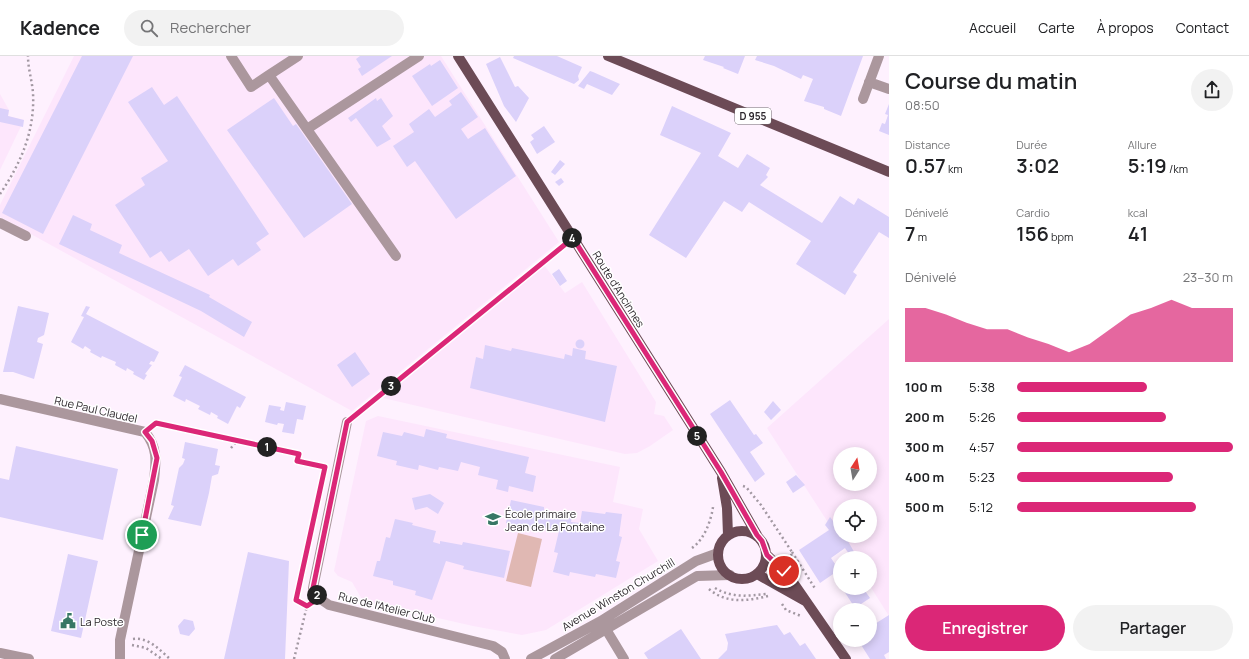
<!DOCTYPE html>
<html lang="fr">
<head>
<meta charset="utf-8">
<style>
  :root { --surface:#fff; --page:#f2f2f2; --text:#202124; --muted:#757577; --line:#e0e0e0; --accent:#db2777 }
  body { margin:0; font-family:Manrope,sans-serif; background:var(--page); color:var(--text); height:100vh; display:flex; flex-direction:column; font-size:15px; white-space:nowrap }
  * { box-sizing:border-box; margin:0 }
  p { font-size:13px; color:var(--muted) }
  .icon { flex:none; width:22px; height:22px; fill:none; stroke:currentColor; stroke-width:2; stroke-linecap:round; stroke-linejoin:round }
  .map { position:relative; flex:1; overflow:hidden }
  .details { display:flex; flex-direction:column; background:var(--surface); width:360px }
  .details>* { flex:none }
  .needle { width:26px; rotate:11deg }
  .buttons { position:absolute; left:833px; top:391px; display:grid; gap:8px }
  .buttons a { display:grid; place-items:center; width:44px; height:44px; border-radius:50%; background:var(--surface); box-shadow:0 2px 10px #0003; font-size:20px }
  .pin { position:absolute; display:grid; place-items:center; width:34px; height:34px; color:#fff; margin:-17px; border:2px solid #fff; border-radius:50%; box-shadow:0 1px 4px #0007 }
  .km { position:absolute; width:20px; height:20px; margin:-10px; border-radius:50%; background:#222; color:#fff; font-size:11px; line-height:20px; text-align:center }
  .round { display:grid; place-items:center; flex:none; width:42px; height:42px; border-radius:21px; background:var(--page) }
  .headline { display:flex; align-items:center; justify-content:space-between; height:68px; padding:0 16px }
  h1 { font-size:22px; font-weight:600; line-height:30px }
  .stats { display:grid; grid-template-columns:repeat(3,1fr); gap:6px; height:68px; padding:4px 16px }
  .stats div { display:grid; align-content:center }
  .stats b { font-size:20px; font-weight:600 }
  .stats small { font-size:11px; font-weight:400 }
  .stats p { font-size:11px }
  .chart { height:112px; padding:8px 16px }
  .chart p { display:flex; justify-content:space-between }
  .chart svg { width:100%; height:72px; margin-top:4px; fill:var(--accent); opacity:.7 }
  .action { display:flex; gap:8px; margin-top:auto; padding:8px 16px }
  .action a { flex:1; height:46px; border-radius:24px; background:var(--accent); color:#fff; font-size:16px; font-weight:600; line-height:46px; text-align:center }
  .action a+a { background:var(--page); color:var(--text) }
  ul { padding:0 16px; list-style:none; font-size:13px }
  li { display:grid; grid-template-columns:64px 48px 1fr; align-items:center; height:30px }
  li i { height:10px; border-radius:5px; background:var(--accent) }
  header { display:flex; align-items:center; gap:24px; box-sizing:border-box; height:56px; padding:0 20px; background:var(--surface); border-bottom:1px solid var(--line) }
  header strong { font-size:19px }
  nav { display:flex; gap:22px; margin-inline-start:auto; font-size:14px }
  .search { width:280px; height:36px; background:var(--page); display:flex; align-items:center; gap:10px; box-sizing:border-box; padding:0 14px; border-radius:22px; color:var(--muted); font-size:15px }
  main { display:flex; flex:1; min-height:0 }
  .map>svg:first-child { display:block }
  .built { fill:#fde6fc; fill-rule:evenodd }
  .green { fill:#e0b8b3 }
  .building { fill:#dbd1fa }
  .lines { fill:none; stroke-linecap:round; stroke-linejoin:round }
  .path { stroke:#a298a2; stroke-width:2.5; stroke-dasharray:2 3; stroke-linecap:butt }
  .minor { stroke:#ab979d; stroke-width:10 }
  .major { stroke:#6c4b56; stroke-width:10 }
  .route-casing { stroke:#fff; stroke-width:8 }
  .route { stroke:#db2777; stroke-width:5 }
  .labels { text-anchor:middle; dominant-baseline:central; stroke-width:3; stroke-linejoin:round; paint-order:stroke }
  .shield { fill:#fff; stroke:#6c686c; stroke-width:1 }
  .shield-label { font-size:10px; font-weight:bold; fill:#2d272d }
  .street-label { font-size:11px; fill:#2d272d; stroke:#fff }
  .poi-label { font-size:11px; fill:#2d272d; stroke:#fff; text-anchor:start }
</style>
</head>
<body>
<header>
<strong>Kadence</strong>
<div class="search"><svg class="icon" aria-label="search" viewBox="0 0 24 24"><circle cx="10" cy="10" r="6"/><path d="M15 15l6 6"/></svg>Rechercher</div>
<nav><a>Accueil</a><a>Carte</a><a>À propos</a><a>Contact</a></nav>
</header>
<main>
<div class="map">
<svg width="889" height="603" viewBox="0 0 889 603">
  <rect width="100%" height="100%" fill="#fef1fe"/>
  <path class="built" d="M74,0H441L559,186L352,355L0,161V149Z
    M0,38L9,54L8,60L24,64L0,114Z
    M544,209L565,237L582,226L656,346L654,358L664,360L673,374L650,390L637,397L625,398L383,342Z
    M889,263V560L870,530V502H851L767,372ZM840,398H870V428H840ZM840,450H870V480H840Z
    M378,360L620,411L613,446L643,453L639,473L658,505L546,574L522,579L473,570L363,545L352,526L338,520L334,515L366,365Z"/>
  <path class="green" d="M518,477L542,483L531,531L506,525Z"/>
  <path class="building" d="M82,0H133L43,178L2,157Z
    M360,0H392L362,20L358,13L361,11L356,3Z
    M514,0H557L582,11L578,20L579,24L574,28L513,2Z
    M705,0H745L738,18L723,12L724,11L703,4Z
    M757,0H863L841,60L824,53V51L804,45L813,23L803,19L801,23L774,10L755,4Z
    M500,1L515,31L518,30L529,42L516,66L504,50L486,8Z
    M440,4L458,32L432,50L412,20L430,8L431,10Z
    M590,15L593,16L620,28L612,39L587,28L584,33L578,30Z
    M152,31L164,49L177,40L269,178L256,187L261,194L238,210L233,203L208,220L189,193L169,206L161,195L150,202L115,149L145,129L141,122L168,105L128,46Z
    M461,36L478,61L461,73L468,83L485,72L516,120L456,163L415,105L407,111L393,90L414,76L409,68L429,53L435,61L452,49L449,45Z
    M274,42L293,70L296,68L352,148L304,182L227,74Z
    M376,42L377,45L381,42L393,60L382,70L391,83L377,91L356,62L351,66L348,62Z
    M889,48V79L879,75L882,67L885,68L888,59L885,58Z
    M672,50L731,77L718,100L738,112L747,98L770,112L766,119L768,121L760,129L822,167L840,140L854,149L858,142L889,161V182L879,176L853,216L857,219L845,239L796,208L811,185L749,146L742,156L724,145L686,202L649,179L701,97L660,79Z
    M0,52L9,54L8,60L24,64L23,71L0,66Z
    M544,70L555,86L537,98L530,86L534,83L531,79Z
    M560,104L565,108L555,119L551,116Z
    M561,122L564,126L559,130L555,126Z
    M73,159L92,168L90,174L122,189L119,197L210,239L209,241L252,266L244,281L201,255L59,188Z
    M559,213L567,225L560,230L552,218Z
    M18,250L49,257L44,279L38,282L37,286L43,288L34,323L13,316H3Z
    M86,250L90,251L86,258L159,296L154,306L151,305L149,308L152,309L145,318L147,319L144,324L133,318L134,316L127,312L126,315L115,309L116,306L102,300L101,302L90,296L91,294L85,290L83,293L71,286L84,261L81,260Z
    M575.5 288a4.5 4.5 0 1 1 9 0a4.5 4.5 0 1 1-9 0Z
    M485,289L511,295L512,292L564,303L565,298L572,300L573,292L586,295L585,303L617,310L605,366L470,332L476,301L483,303Z
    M355,296L370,318L352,331L337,309Z
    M185,309L246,341L240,352L237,350L228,368L217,362L218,360L211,356L210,359L198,353L200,350L186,343L185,346L173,340L182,321L179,320Z
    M730,344L754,379L756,378L763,387L750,396L765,418L755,426L710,358Z
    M773,345L781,354L771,364L764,356Z
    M286,346L306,350L303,364L297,363L294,378L282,376L284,368L278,367L277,369L265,366L269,349L281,351L280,354L284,355Z
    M426,373L447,378L446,382L529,401L525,417L536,420L533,436L509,430L508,436L496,433L498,424L478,419L480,411L461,406L458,415L439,411L438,414L419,409L418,414L396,409L397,405L377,400L383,376L402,380L404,376L424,381Z
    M185,386L218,393L215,409L220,410L218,418L212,420L209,437L201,470L168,463L174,450L171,449L179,412L183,408L185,403L182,402Z
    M16,390L118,413L103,484L0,461V422L9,424Z
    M796,419L805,429L793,437L786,426Z
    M430,438L444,447L438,458L427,451L415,454L412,442Z
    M511,444L544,451V455L572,461L571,466L580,467L582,455L605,458L606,456L622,458L619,480L622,481L616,505L620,506L616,522L596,518L595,521L570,516L569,520L553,516L558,497L554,496L559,475L540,471L539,475L506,467Z
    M830,461L840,474V480H845L857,501L852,502L845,492L831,502L839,514L820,527L799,494L829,474L825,469Z
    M395,463L413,467L412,469L436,475L433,486L440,488V485L462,489L463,486L510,495L504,522L463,513L464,510L446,505L432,544L415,539L416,535L393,529V525L373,520L377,505H380L386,481L390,482Z
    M248,496L289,505L285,603H224Z
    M68,498L98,505L81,582L51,575Z
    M849,532H863L870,542L855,552L844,535Z
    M889,559V596L884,599L886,603H870L858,584H870V571Z
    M184,563L193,565L195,573L189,580L180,578L178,570Z
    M777,569L784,579L790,576L800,590L805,587L816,603H718L727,594L728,587L725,578Z
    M681,573L701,603H648L644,597Z"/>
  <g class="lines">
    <path class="path" d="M0,138C21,107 35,75 33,37C32,24 28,13 28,0
      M355,359L564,189
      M155,368L299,398L297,405L325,412
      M231,392L237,385
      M743,430L746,431L761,449L792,496L790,504
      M692,492C704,484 711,465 713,451
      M792,496L816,534
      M794,509L798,504
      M299,531L296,544L308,549
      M715,532C732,542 747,540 766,538
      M709,533C726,548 748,545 768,540
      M782,548L786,554L801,560
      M133,583C148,581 159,593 170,603
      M132,589L146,592L162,603
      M294,603L307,550"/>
    <path class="minor" d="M231,0L251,31L269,19
      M298,0L269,19L396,200
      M869,26L889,33
      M863,43L879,0
      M307,73L419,0
      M0,167L26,180
      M0,343L145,376C158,392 156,406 154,424L120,584V603
      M347,366L313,532L319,542L329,549L493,590L502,596L505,603
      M604,570L624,603
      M0,597L29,603
      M531,603L601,565L696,505L718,497
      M555,603L697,520L730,519"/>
    <path class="major" d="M458,0L721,416L757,479
      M608,0L889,116
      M722,422L727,452L728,479
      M718 499a24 24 0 1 1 48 0a24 24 0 1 1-48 0Z
      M767,499L788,519L846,603
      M757,518L805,545"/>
  </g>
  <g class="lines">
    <defs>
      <path id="route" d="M142,479L157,402L152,385L145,376L156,367L299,398L297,405L325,411L296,544L307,550L319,542L313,532L347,366L573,182L721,416L757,479L762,485L767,499L784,515"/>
    </defs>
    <use href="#route" class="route-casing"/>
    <use href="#route" class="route"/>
  </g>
  <defs>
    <symbol id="school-bare" viewBox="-9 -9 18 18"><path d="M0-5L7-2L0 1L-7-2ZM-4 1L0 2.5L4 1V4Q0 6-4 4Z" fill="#377765" stroke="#fff" stroke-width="2.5" paint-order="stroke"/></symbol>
    <symbol id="civic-bare" viewBox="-9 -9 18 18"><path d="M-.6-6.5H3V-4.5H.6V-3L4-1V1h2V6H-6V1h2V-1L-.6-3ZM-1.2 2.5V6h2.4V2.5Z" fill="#377765" stroke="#fff" stroke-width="2.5" paint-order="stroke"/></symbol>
  </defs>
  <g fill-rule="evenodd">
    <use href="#school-bare" x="482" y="452" width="22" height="22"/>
    <use href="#civic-bare" x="57" y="554" width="22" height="22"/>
  </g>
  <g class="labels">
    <rect class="shield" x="735" y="52" width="36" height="16" rx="3"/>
    <g class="shield-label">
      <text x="753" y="60">D 955</text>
    </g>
    <g class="street-label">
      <text transform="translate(619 233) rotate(58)">Route d'Ancinnes</text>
      <text transform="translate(96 353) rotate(13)">Rue Paul Claudel</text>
      <text transform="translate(618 538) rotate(-31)">Avenue Winston Churchill</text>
      <text transform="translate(387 551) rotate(14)">Rue de l'Atelier Club</text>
    </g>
    <g class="poi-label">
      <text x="505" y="457">École primaire<tspan x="505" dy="13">Jean de La Fontaine</tspan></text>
      <text x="80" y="565">La Poste</text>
    </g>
  </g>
</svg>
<div class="buttons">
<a><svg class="needle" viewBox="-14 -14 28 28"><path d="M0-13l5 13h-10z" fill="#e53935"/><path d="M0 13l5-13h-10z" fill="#757577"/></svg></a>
<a><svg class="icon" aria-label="locate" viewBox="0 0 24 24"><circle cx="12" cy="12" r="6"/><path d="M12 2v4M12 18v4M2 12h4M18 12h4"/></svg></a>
<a>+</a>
<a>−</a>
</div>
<div class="pin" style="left:142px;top:479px;background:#1e9e55"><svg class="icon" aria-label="arrive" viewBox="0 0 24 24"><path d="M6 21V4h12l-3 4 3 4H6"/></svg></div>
<div class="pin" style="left:784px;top:515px;background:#d93025"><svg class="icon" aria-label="check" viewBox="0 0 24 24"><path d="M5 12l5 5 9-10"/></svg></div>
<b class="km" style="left:267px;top:391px">1</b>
<b class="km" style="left:317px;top:539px">2</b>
<b class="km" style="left:391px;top:330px">3</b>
<b class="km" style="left:572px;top:182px">4</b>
<b class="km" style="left:697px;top:380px">5</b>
</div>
<section class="details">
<div class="headline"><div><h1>Course du matin</h1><p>08:50</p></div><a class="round"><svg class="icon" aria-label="share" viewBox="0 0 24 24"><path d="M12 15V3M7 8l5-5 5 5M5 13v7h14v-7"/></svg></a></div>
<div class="stats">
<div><p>Distance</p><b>0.57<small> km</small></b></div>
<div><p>Durée</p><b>3:02</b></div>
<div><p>Allure</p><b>5:19<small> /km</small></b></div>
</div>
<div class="stats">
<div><p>Dénivelé</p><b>7<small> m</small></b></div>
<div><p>Cardio</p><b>156<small> bpm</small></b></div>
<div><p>kcal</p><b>41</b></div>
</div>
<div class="chart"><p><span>Dénivelé</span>23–30 m</p>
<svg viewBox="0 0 160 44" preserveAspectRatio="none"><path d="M0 44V11L10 11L20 15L30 20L40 24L50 24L60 29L70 33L80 38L90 33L100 24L110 15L120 11L130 6L140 11L150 11L160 11V44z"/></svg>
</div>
<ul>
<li><b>100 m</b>5:38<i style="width:60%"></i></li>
<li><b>200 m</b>5:26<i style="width:69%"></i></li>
<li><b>300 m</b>4:57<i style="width:100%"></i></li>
<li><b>400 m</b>5:23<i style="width:72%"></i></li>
<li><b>500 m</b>5:12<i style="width:83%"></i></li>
</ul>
<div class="action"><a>Enregistrer</a><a>Partager</a></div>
</section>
</main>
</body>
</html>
